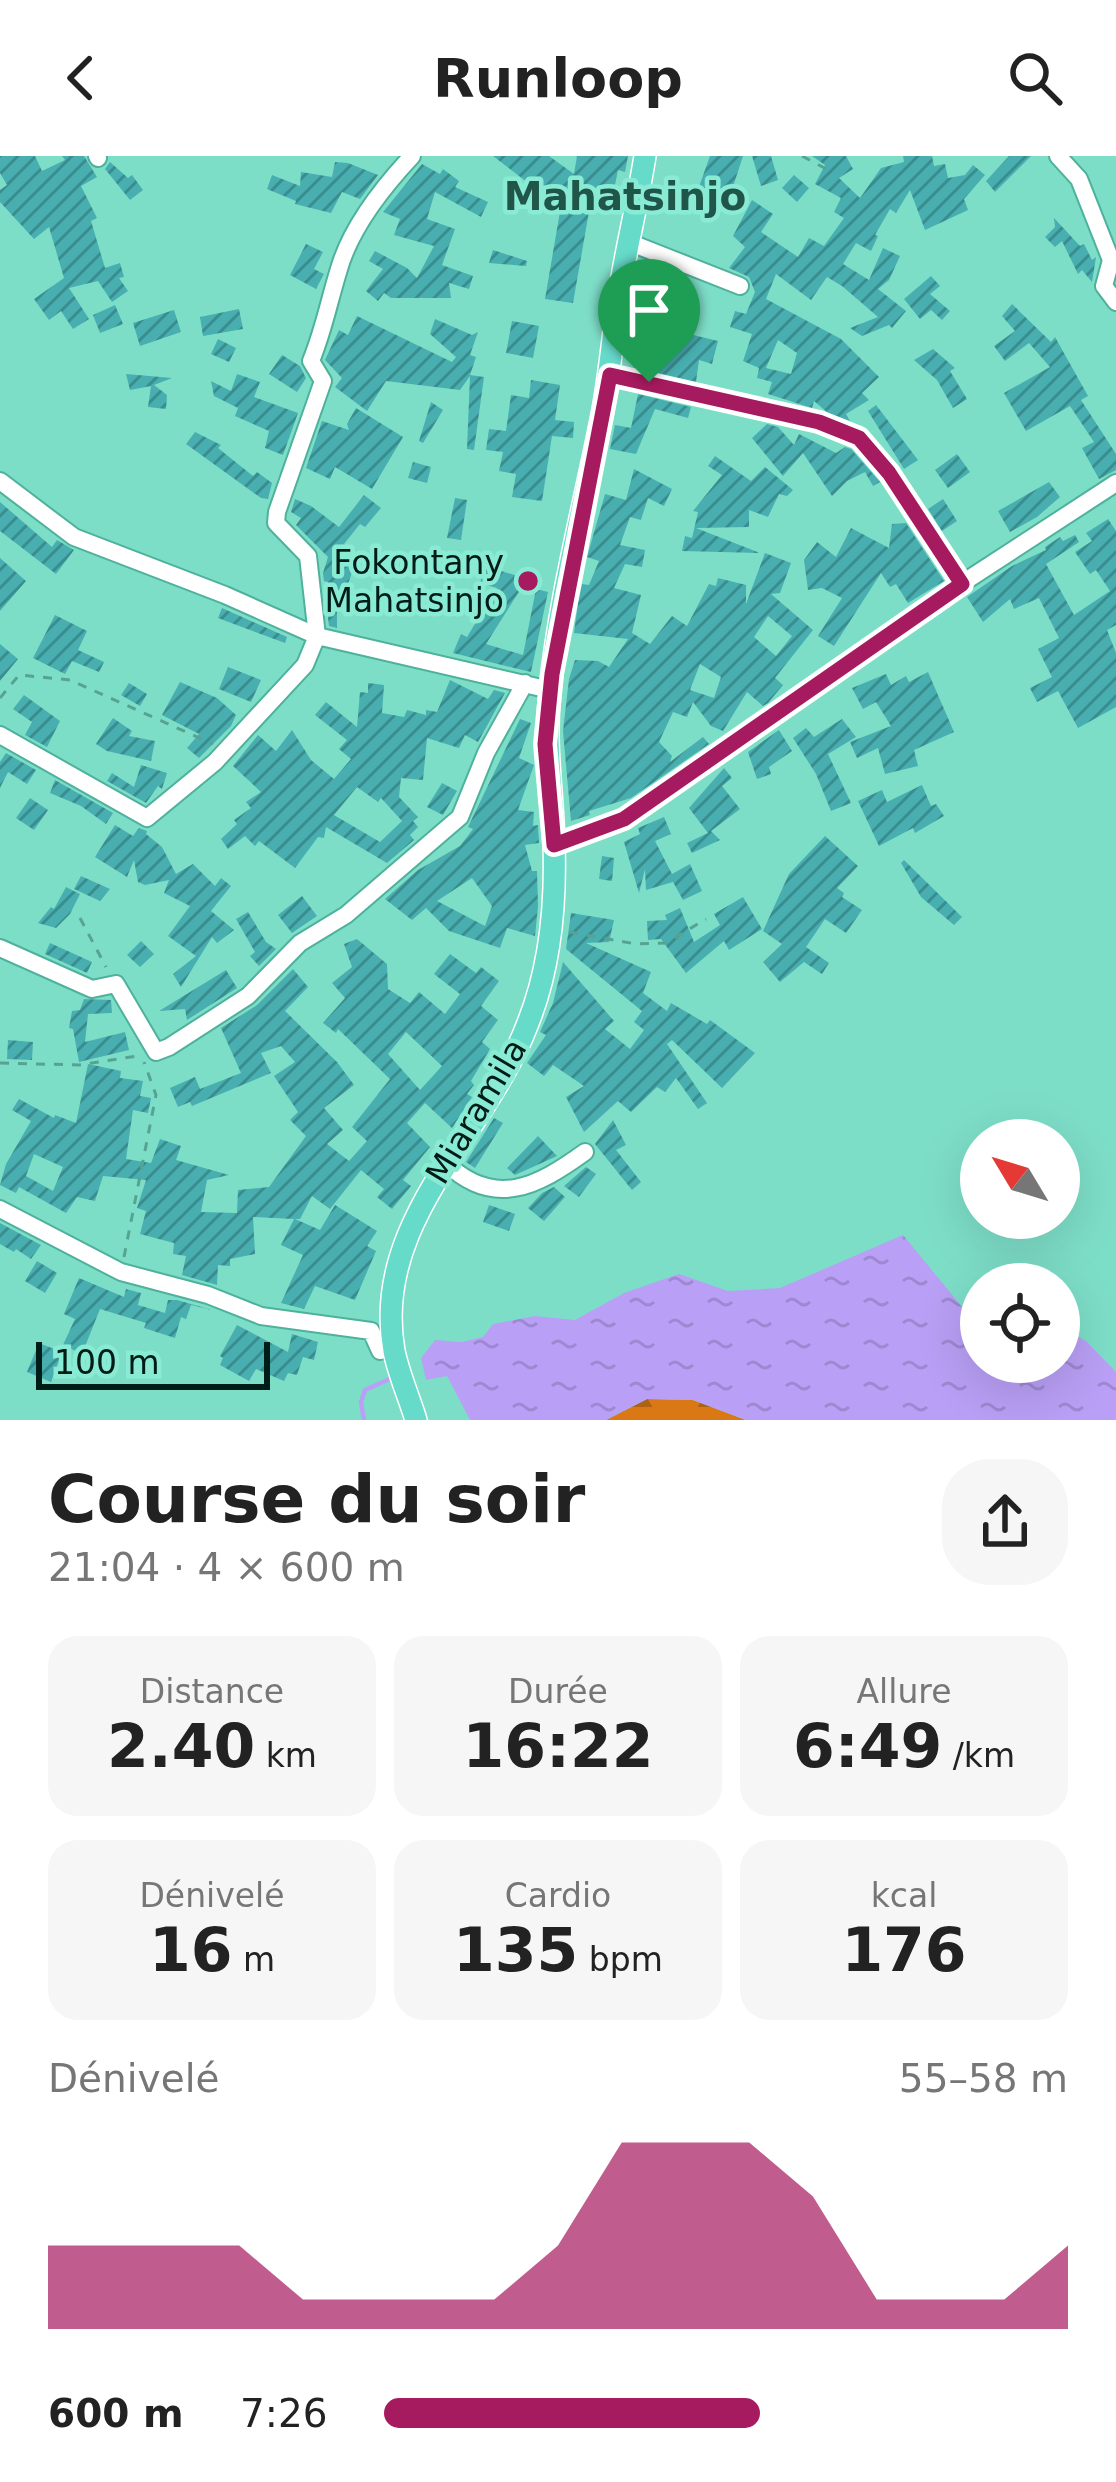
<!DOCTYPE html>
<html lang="fr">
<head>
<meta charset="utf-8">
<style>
  :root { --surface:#fff; --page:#f6f6f6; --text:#222; --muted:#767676; --accent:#a61a5f }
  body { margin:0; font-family:"DejaVu Sans",sans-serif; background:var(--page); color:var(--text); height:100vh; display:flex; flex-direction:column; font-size:45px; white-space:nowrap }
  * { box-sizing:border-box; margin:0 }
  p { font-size:39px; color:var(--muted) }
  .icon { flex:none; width:66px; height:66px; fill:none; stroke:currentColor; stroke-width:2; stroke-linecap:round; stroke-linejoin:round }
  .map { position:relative; height:1264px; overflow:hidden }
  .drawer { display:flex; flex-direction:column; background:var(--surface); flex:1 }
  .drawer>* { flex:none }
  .needle { width:78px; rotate:308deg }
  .tools { position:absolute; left:960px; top:963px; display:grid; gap:24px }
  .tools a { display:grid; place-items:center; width:120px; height:120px; border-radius:50%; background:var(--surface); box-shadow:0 12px 48px #0002; font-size:60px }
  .scale { position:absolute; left:36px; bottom:30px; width:234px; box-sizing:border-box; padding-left:12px; border:6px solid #001c17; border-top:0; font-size:33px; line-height:42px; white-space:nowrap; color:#001c17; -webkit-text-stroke:9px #8aebd5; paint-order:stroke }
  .pin { position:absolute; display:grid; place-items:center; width:102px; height:102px; color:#fff; margin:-123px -51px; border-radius:50% 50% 50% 0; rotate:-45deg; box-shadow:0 0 12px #0007 }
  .pin .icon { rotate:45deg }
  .round { display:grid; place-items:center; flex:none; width:126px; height:126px; border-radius:48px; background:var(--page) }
  .headline { display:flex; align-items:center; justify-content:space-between; height:204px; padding:0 48px }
  h1 { font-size:66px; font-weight:800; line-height:90px }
  .figures { display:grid; grid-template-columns:repeat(3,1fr); gap:18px; height:204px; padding:12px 48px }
  .figures div { display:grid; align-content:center; border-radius:30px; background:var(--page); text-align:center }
  .figures b { font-size:60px; font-weight:800 }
  .figures small { font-size:33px; font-weight:400 }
  .figures p { font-size:33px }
  .chart { height:336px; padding:24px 48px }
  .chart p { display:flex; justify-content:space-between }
  .chart svg { width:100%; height:216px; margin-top:12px; fill:var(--accent); opacity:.7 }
  ul { padding:0 48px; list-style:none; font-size:39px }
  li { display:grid; grid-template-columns:192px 144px 1fr; align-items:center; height:90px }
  li i { height:30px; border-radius:15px; background:var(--accent) }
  header { display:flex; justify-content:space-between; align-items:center; height:156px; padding:0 48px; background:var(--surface); font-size:54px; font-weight:800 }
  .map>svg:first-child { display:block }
  .forest { fill:url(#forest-firs) }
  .water { fill:url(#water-ripples) }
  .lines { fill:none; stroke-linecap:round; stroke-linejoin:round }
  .stream { stroke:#b99ff5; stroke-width:4.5 }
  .building { fill:url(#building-hatch); fill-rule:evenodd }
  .minor-casing { stroke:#4eb19c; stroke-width:20 }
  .major-casing { stroke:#fff; stroke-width:24 }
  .path { stroke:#57a392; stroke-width:3; stroke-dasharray:9 9; stroke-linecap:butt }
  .minor { stroke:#fff; stroke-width:16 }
  .major { stroke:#66dbca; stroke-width:21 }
  .route-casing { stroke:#fff; stroke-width:24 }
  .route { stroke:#a61a5f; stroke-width:15 }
  .poi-dot { fill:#a61a5f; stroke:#8aebd5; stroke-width:4.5 }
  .labels { text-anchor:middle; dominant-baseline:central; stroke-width:9; stroke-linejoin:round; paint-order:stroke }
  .poi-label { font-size:33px; fill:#001c17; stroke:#8aebd5; text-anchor:end }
  .street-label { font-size:33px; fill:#001c17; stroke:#8aebd5 }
  .quarter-label { font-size:39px; font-weight:bold; fill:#20554a; stroke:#8aebd5 }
</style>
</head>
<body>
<header><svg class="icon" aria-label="back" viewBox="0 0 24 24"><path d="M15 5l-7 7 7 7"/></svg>Runloop<svg class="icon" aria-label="search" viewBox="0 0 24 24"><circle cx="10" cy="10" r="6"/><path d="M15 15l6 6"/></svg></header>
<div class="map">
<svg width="1116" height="1264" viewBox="0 0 1116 1264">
  <defs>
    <pattern id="forest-firs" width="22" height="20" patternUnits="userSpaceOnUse" patternTransform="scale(3)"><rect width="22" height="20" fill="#db7816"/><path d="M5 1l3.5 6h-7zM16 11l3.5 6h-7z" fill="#af6213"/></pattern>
    <pattern id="water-ripples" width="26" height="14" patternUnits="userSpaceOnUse" patternTransform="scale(3)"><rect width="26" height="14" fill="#b99ff5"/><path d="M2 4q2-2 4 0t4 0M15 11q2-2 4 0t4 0" fill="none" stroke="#9d88d1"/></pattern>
    <pattern id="building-hatch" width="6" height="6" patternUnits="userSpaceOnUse" patternTransform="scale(3)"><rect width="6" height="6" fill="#48aeb0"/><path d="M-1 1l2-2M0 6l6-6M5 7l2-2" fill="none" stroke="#3a8d8e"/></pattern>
  </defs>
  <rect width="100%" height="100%" fill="#7ddec8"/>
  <path class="forest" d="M647,1243L693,1244L746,1264H606Z"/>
  <path class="water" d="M903,1079L981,1174V1206H1059V1173H1063L1086,1185L1116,1216V1264H746L693,1244L647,1243L606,1264H470L447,1220L426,1224L421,1202L435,1184L462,1186L483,1181L493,1168L535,1160L575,1164L624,1137L679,1118L728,1135L780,1132Z"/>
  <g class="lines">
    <path class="stream" d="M364,1264L361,1246L365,1234L392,1222"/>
  </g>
  <path class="building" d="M0,0H35L42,15L65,4L62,0H84L97,21L81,30L97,62L91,65L105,112L120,107L124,121L119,122L128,135L112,146L98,125L69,132L89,163L73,173L61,155L49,164L34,143L64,122L49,71L34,83L0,46V34L7,29L0,17Z
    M493,0H549L574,18L577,0H628L625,16L618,14L610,54L590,50L573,147L545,143L562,44L527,26Z
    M710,0H743L726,52L695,42Z
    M752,0H771L778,24L761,30Z
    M812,0H846L853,13L839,22L860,42L881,12L904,6L903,0H932L934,10L945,8L948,22L965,19L973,9L985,19L964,43L968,54L925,74L910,34L896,57L890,53L875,79L878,80L871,95L856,87L843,108L869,124L883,92L900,100L889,124L878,133L906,155L892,172L889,169L862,180L850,172L878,161L842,130L827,121L811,144L776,118L766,143L841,183L879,221L862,237L869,244L846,258L850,265L828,257L814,245L812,252L768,238L772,226L757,222L759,212L743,205L752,178L730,171L735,155L746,158L755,136L749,121L729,112L745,91L733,80L752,44L773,58L761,76L798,101L809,82L824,90L844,62L834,56L841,42L815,28L825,9ZM778,184L797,197L791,218L766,212Z
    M1009,0H1031L995,36L986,25Z
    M110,6L128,22L132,19L143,34L130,44L105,13Z
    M335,6L348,7L378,19L360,43L342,36L331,57L295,48L296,45L267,33L272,19L300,30L301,16L332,21Z
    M422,8L440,18L443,13L459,25L455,31L488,46L481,61L435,36L427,63L455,73L442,109L473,120L469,133L449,127L451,142H391L384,137L378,145L366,135L383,113L369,105L375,95L407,112L417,122L434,90L394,79L400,63L383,56Z
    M794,19L809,32L797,46L782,32Z
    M1054,62L1080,90L1084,88L1092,104L1096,101L1092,126L1082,114L1078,118L1062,85L1055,91L1045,81L1055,71Z
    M306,88L323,96L314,113L324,118L316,133L290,119Z
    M493,94L527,105L526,110L489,107Z
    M646,107L671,117L665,150L639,146Z
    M931,120L940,130L930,138L950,155L942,164L931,154L920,163L904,143Z
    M1012,148L1051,186L1055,181L1088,240L1081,244L1116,298V314L1099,323L1082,292L1094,286L1070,250L1026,275L1004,237L1050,211L1029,187L1005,205L994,190L1015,175L1002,160Z
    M115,149L123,168L100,177L93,159Z
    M239,153L243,173L203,180L200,161Z
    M174,154L181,176L140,190L133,167Z
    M357,160L452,206L456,201L430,178L435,163L472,179L478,176L470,199L476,201L470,219L484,221L474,294L467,293L470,220L460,234L386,225L367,255L335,231L342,222L325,204L339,174L348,179Z
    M512,165L539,170L533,202L506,197Z
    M644,174L679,185L681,176L718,185L712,208L699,204L696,226L633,211Z
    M218,183L236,192L229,206L211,198Z
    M933,193L955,212L950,215L967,243L953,252L937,224L914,204Z
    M282,199L300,210L306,222L297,236L269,218Z
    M126,218L172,222L154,229L167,239L166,253L148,251L151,230L130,234Z
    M237,218L260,226L254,241L298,257L283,299L265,292L269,275L235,260L238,252L214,240L211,225L231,235Z
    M531,224L560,229L555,264L574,266L573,282L552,280L542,345L512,341L516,318L499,315L503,296L486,294L489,273L506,275L511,239L529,242Z
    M638,238L691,251L688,262L655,253L636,298L610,293L615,269L631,272Z
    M431,246L443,254L423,287L419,285Z
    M876,249L918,304L904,313L868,255Z
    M356,252L403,281L372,333L335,311L330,323L306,312L322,265L349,274L347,268Z
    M767,268L778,271L794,289L799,278L836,297L845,291L851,293L880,326L873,330L865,316L847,325L832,340L803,297L783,320L752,282Z
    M195,276L221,289L218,292L253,320L257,316L272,327L268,343L261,342L186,288Z
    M957,298L970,316L948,332L935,314Z
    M715,300L751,325L765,311L793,334L787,340L779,338L768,361L749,354V371L696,372L760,397L682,395L685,380L692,382L698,356L693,355L722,319L708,310Z
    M413,306L431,311L427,327L408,322Z
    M634,313L672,333L664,350L648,342L641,364L630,361L620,389L645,394L642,411L625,408L614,432L641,439L632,477L650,488L672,460L687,470L709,428L716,430L718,422L746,429V448L765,397L791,407L780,437L771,438L813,474L775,522L783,529L768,547L763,550L747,536L723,575L711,570L693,546L687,561L673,556L659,586L672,600L670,606L703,581L709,588L631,642L589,655L590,659L571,665L563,575L569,523L575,504L598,505L609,511L628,483L574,477L578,447L582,428L589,429L599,405L587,401L605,338L626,344ZM768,460L792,480L776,500L754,481ZM700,508L721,521L714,542L690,534Z
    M1049,326L1060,341L1037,361L1010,376L998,355Z
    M364,339L381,352L365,371L360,368L344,388L358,399L341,448L337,447V472L329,470L325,437L328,426L324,425L323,417L328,401L296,369L301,362L291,356L295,343L311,350L339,371Z
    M455,342L467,344L461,384L447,382Z
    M943,343L957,365L942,375L928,353Z
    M0,346L52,391L57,384L74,394L56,418L0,375Z
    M1108,363L1116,375V469L1107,474L1116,497V551L1078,572L1058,535L1037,546L1030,532L1052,521L1038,493L1059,482L1039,442L1014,453L1010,443L983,466L967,441L1012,410L1046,394L1045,391L1060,381L1063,385L1075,379L1079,386L1046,408L1074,459L1110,435L1096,414L1090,418L1075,396L1092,385L1086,377Z
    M906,367L944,425L908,447L896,428L890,431L881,417L834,490L818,480L842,442L822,432L808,434L804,404L817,386L836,401L851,372L889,392L892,368Z
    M0,402L26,425L0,455Z
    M485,410L527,423L486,488L523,499L536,433L548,436L531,516L453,497L461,478L467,481L497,432L480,427Z
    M222,452L287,481L285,487L218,462Z
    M55,459L87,475L78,494L104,506L99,516L72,505L65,518L33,502Z
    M0,488L18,503L0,525Z
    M228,511L261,524L251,546L219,533Z
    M928,516L954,576L914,594L918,610L885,618L878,592L857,602L850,586L891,570L876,546L863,553L852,532L886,518L891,529L906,520L909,526Z
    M450,524L488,543L494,534L505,537L478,586L465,579L459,592L427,582L423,624L401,622L399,641L418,661L413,665L418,671L410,679L414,684L387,707L326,671L324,682L318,681L295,712L259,685L255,690L245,680L228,693L221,683L237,668L234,664L251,652L246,646L261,636L233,610L258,579L276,595L292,574L311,604L334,623L351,603L339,593L347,584L315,559L326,546L357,571L360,536L368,537V527L384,529L382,557L404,561L407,554L426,559V554L437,556ZM357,631L378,646L381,642L402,665L380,686L334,659Z
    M180,526L217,542L236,559L231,570L199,602L187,592L199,578L162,559Z
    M129,527L147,538L140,550L121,539Z
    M24,539L60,565L47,591L25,579L32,566L13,553Z
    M113,562L132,575L129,580L155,585L151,605L107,595L96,588Z
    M520,563L531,567L519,602L534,609L518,654L534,656L533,670L538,669L539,687L525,689L532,715H537L538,750L535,780L507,772L500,792L449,775L426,752L412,764L385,743L418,714L460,690L473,673L468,671ZM472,722L492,750L485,770L437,745Z
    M842,563L856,581L828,598L851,647L831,655L816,618L793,582L806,572L814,581Z
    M779,574L792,595L769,611L771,618L757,623L748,596Z
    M6,597L36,614L27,628L8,616L0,632V606Z
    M141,609L167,617L162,633L158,630L146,647L107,625L112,617L134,631Z
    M724,612L732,622L722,630L740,653L711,675L720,684L692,697L687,687L708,677L689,652Z
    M55,624L113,657L106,668L81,650L50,637Z
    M442,627L457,635L443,659L427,651Z
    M922,629L931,650L936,648L944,660L915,677L913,672L879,690L858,645L882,634L887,646Z
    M30,642L48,654L34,674L16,662Z
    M664,661L671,678L655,685L672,718L690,708L702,735L683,744L673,726L646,734L645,713L639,737L624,686L640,678L638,672Z
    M115,669L133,680L139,672L147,675L146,678L162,691L176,718L193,708L215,730L221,722L231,730L211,755L234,774L217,787L212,781L181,831L173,818L196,800L168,780L190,750L164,737L169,724L145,729L138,726L134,704L127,721L95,701Z
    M825,680L858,710L837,732L844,737L842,741L862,754L846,777L825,763L806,791L829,807L822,818L804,806L780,826L763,806L782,788L763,775L789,718Z
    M602,700L614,702L612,725L599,723Z
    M904,704L962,761L954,769L921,741L901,707Z
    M81,720L110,733L100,745L74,733Z
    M66,731L80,738L70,758L56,772L38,767L51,751L54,753Z
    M302,740L317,760L292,777L278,759Z
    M743,741L762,773L729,794L724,785L686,817L661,783L648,784L647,765L667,764L665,759L680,752L694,786L720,769L714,758Z
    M248,756L266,786L276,793L259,810L250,800L255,796L236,763Z
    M571,757L614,764L609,786L586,787L651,816L643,837L667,855L671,847L707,868L710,864L755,897L722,932L672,884L667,888L707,947L698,953L676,922L665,936L657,931L631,956L618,945L584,976L566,941L584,930L553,909L544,920L527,907L546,879L540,876L553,847L563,806L614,865L605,873L630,893L644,874L634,866L642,855L566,793Z
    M357,783L387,808L388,833L410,847L419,836L445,858L460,838L434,818L450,798L476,817L481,811L499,825L481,850L498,864L482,886L490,893L471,925L474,929L467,938L472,941L452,972L425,947L407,967L430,991L403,1024L411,1030L392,1053L377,1041L384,1033L361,1014L330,1053L312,1040L300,1063H295L320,1074L335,1049L377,1075L367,1090L376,1095L355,1144L315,1130L304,1153L281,1147L303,1099L281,1089L294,1063L253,1061L255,1098L230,1103V1110L218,1109L217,1129L182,1119L186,1100L173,1098L174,1087L140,1078L146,1055L137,1052L146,1024L103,1020L95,1045L77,1041L66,1057L19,1031L16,1037L0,1029L6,1008L31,965L12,954L19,943L54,962L55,959L76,967L88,908L121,915L120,922L143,925L140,940L151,942L148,957L133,954L126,1003L151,1007L160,983L181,990L176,1004L229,1019L207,1024L201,1056L237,1057L238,1034L269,1031L306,980L290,964L298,956L274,920L295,906L281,890L261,897L271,917L192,950L190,946L178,951L170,932L195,921L200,933L241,917L221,872L257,849L293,813L308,831L285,855L337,906L354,929L324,952L343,974L327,988L349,1005L367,985L352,971L390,923L338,873L336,877L323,867L345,842L332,827L352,811L344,788ZM406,876L442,910L420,934L388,898ZM34,998L63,1011L53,1035L26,1020Z
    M141,785L154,798L140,811L127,799Z
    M50,787L92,806L87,817L45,798Z
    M226,814L237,832L187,864L185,853L159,855Z
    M84,843L111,844L112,857L88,858L85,886L125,876L129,894L79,906L73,873L69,872L72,855L80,854Z
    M8,884L33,886L32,904L7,903Z
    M494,962L503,967L475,1012L466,1006Z
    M613,964L626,989L616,994L641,1026L632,1034L595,988Z
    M538,980L557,1000L515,1019L507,1012Z
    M586,1011L596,1018L579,1041L564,1030Z
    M554,1031L565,1041L544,1065L528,1052L542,1037Z
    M489,1049L515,1058L509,1075L483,1066Z
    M0,1067L41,1089L31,1103L16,1093L14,1096L0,1088Z
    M37,1105L57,1117L45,1137L25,1125Z
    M79,1122L124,1141L126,1133L141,1137L138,1149L165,1157L168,1144H177L212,1154L191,1149L186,1163L181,1161L175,1182L144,1172L146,1167L100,1153L82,1198L63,1189L75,1163L64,1158Z
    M237,1169L288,1196L292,1178L318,1186L314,1204L303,1201L297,1219L288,1217L284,1225L256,1213L249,1225L220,1209L223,1202L220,1200Z
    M39,1187L62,1196L51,1226L27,1216Z"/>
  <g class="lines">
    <defs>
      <path id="minor" d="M97,0L98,2
        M1058,0L1079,23L1111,104L1104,130L1116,146
        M631,87L740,130
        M610,219L819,267L859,282L889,317L961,428
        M0,325L74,381L225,439L317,480L550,534
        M0,579L147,662L215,606L305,509L317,480L308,400L276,367L277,356L323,225L311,205C324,173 329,145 339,113C351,71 383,31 412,0
        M554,690L624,663L961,428L1116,327
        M0,792L92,833L116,828L156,896L169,891L248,840L300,787L346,759L460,661L486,597L525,527
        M445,1006C494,1054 538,1030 585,996
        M0,1053L121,1116L208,1139L261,1160L371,1175L380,1195L394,1191"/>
      <path id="major" d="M416,1264C409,1241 399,1219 394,1195C371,1064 486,979 528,867C550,812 556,748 554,689C553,636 544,589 550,535C559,443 584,350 602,259C609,223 612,188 617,151C624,101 637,51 645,0"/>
    </defs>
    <use href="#minor" class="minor-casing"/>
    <use href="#major" class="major-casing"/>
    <path class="path" d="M802,0L832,16
      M0,542L19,519L70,524L213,588
      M80,762L106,811
      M569,776L636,788L666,787L706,763
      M0,907L79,909L137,900
      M124,1101L156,939L144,906"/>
    <use href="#minor" class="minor"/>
    <use href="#major" class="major"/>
  </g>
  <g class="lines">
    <defs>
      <path id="route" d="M610,219L819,266L859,282L889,317L962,428L624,663L554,689L545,588L552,518Z"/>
    </defs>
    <use href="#route" class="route-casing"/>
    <use href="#route" class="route"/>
  </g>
  <circle class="poi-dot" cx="528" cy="425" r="12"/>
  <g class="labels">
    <g class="poi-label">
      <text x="504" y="406">Fokontany<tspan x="504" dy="38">Mahatsinjo</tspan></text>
    </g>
    <g class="street-label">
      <text transform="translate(476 955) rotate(-59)">Miaramila</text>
    </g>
    <g class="quarter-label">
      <text x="625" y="40">Mahatsinjo</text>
    </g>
  </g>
</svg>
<div class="tools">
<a><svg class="needle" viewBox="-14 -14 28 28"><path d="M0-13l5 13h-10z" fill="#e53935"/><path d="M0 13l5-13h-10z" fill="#767676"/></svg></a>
<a><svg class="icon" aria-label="locate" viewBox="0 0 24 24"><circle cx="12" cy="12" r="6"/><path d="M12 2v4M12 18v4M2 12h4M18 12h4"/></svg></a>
</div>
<div class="scale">100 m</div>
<div class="pin" style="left:649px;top:226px;background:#1e9e55"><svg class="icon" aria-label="arrive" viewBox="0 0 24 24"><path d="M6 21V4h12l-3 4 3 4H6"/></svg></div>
</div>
<section class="drawer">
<div class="headline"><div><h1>Course du soir</h1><p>21:04 · 4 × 600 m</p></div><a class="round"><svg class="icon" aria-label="share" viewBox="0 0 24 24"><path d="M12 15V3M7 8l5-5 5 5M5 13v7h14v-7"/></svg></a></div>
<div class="figures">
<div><p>Distance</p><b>2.40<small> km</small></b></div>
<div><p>Durée</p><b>16:22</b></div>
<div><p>Allure</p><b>6:49<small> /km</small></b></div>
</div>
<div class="figures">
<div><p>Dénivelé</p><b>16<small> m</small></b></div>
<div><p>Cardio</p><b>135<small> bpm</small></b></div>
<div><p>kcal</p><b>176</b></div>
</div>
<div class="chart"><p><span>Dénivelé</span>55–58 m</p>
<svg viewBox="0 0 160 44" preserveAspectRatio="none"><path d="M0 44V27L10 27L20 27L30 27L40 38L50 38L60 38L70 38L80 27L90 6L100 6L110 6L120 17L130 38L140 38L150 38L160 27V44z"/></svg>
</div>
<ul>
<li><b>600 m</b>7:26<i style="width:55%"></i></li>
</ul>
</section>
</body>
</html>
